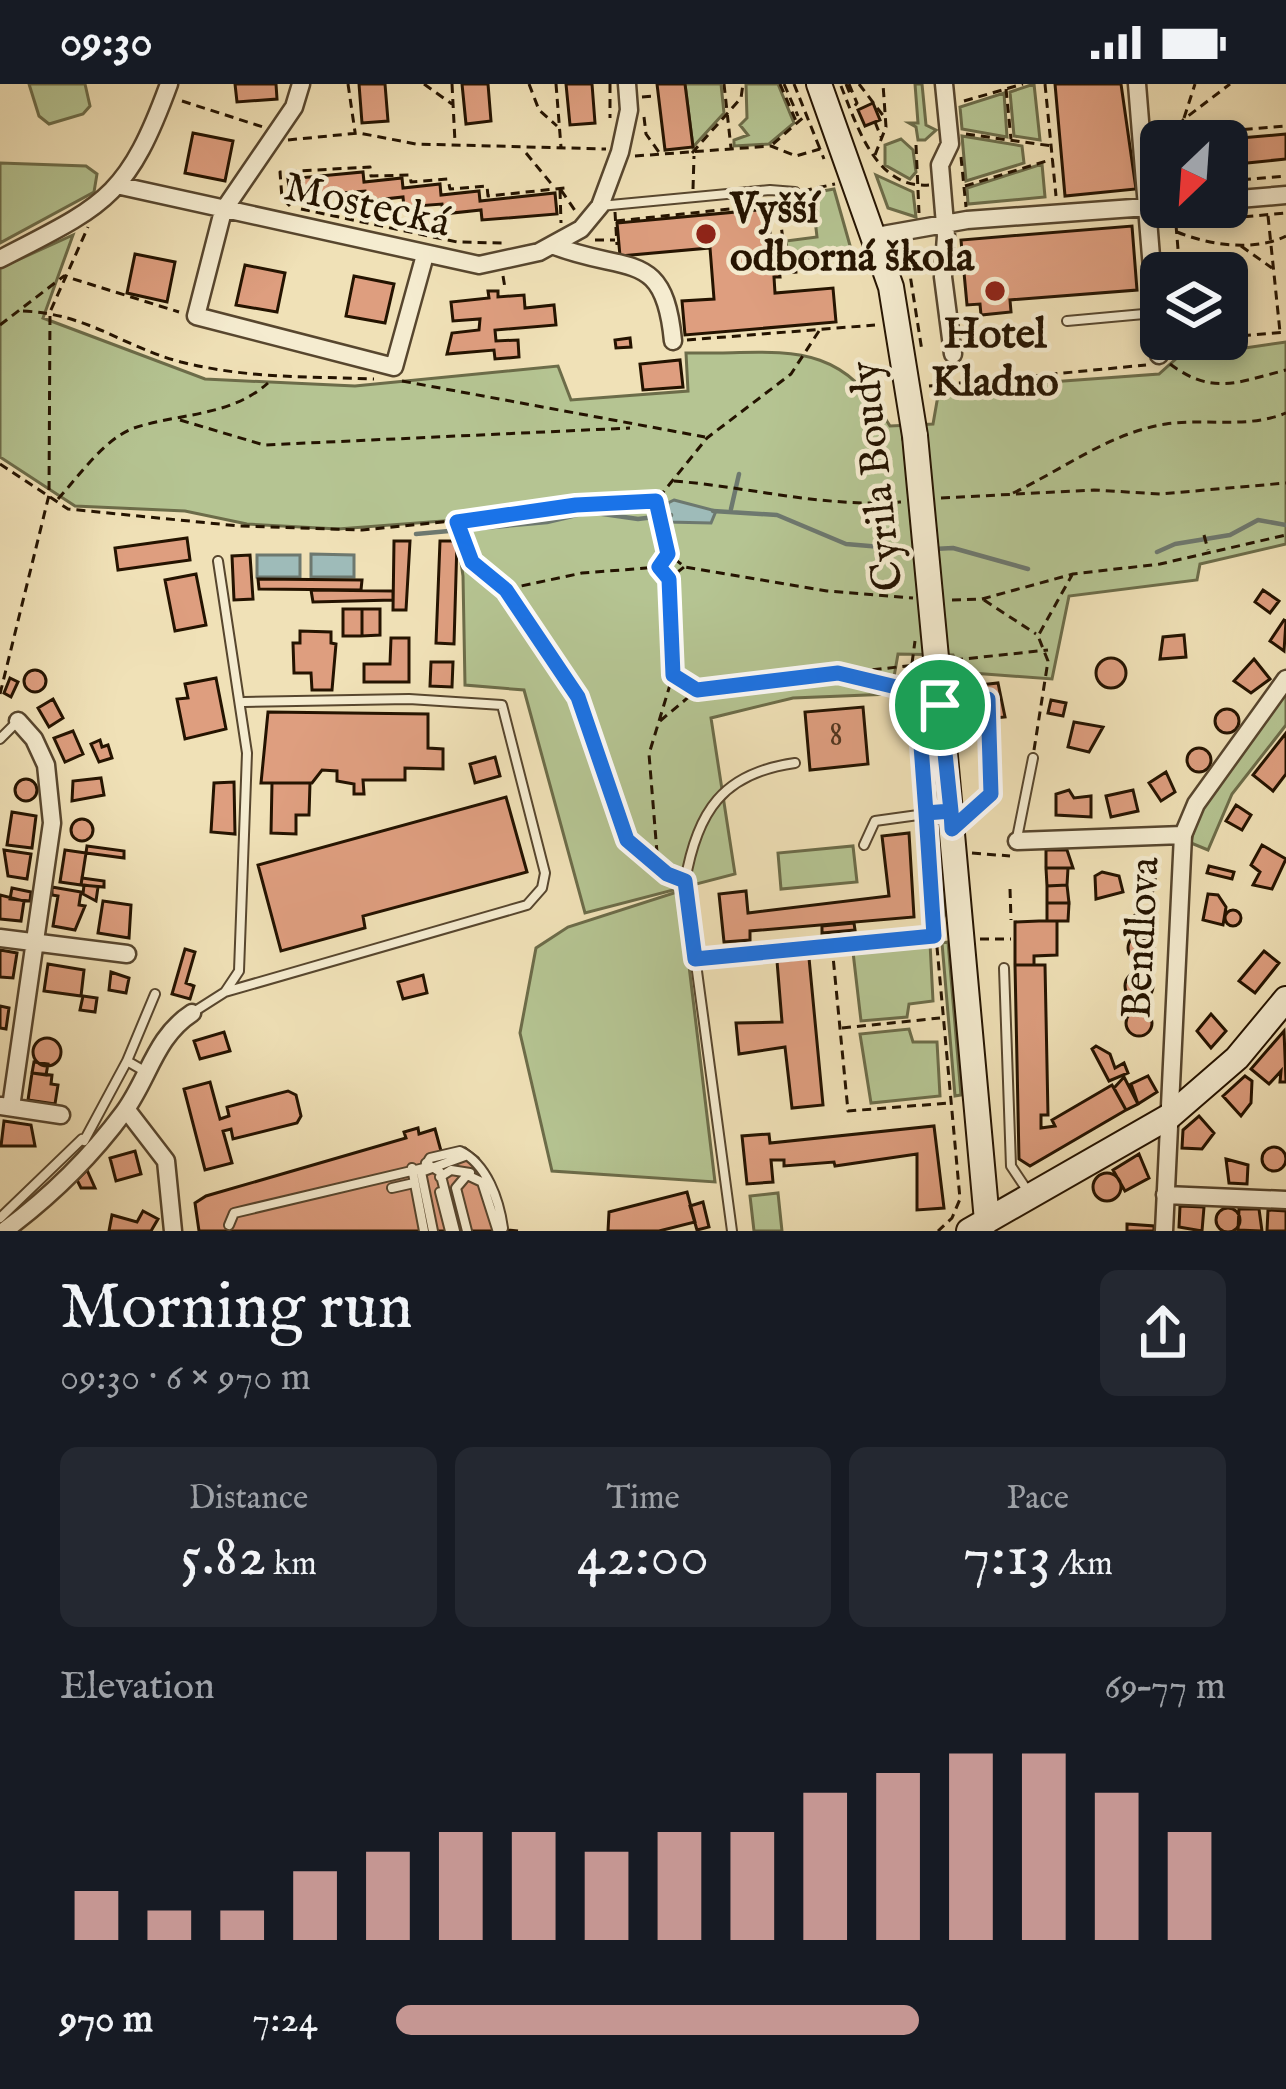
<!DOCTYPE html>
<html lang="en">
<head>
<meta charset="utf-8">
<style>
  :root { --surface:#171b24; --page:#242831; --text:#f1f3f6; --muted:#9ea1a6; --accent:#c59692 }
  body { margin:0; font-family:"IM FELL English",serif; background:var(--page); color:var(--text); height:100vh; display:flex; flex-direction:column; font-size:45px; white-space:nowrap }
  * { box-sizing:border-box; margin:0 }
  p { font-size:39px; color:var(--muted) }
  .icon { flex:none; width:66px; height:66px; fill:none; stroke:currentColor; stroke-width:2; stroke-linecap:round; stroke-linejoin:round }
  .map { position:relative; height:1147px; overflow:hidden }
  .drawer { display:flex; flex-direction:column; background:var(--surface); flex:1 }
  .drawer>* { flex:none }
  .needle { width:78px; rotate:205deg }
  .tools { position:absolute; left:1140px; top:36px; display:grid; gap:24px }
  .tools a { display:grid; place-items:center; width:108px; height:108px; border-radius:18px; background:var(--surface); box-shadow:0 6px 18px #0003; font-size:60px }
  .pin { position:absolute; display:grid; place-items:center; width:102px; height:102px; color:#fff; margin:-51px; border:6px solid #fff; border-radius:50%; box-shadow:0 3px 12px #0007 }
  .round { display:grid; place-items:center; flex:none; width:126px; height:126px; border-radius:18px; background:var(--page) }
  .headline { display:flex; align-items:center; justify-content:space-between; height:204px; padding:0 60px }
  h1 { font-size:66px; font-weight:600; line-height:90px }
  .figures { display:grid; grid-template-columns:repeat(3,1fr); gap:18px; height:204px; padding:12px 60px }
  .figures div { display:grid; align-content:center; border-radius:18px; background:var(--page); text-align:center }
  .figures b { font-size:60px; font-weight:600 }
  .figures small { font-size:33px; font-weight:400 }
  .figures p { font-size:33px }
  .chart { height:336px; padding:24px 60px }
  .chart p { display:flex; justify-content:space-between }
  .chart svg { width:100%; height:216px; margin-top:12px; stroke:var(--accent); stroke-width:6 }
  ul { padding:0 60px; list-style:none; font-size:39px }
  li { display:grid; grid-template-columns:192px 144px 1fr; align-items:center; height:90px }
  li i { height:30px; border-radius:15px; background:var(--accent) }
  .status { display:flex; justify-content:space-between; align-items:center; height:84px; padding:0 60px; background:var(--surface); direction:ltr }
  .status svg { height:33px; fill:currentColor }
  .map>svg:first-child { display:block }
  .green { fill:#b5c492; stroke:#6c6c49; stroke-width:3 }
  .water { fill:#9ebbb9; stroke:#6d786f; stroke-width:3 }
  .lines { fill:none; stroke-linecap:round; stroke-linejoin:round }
  .stream { stroke:#6d786f; stroke-width:4.5 }
  .building { fill:#de9e7f; stroke:#241300; stroke-width:3 }
  .lane-casing { stroke:#57462e; stroke-width:12 }
  .street-casing { stroke:#57462e; stroke-width:21 }
  .secondary-casing { stroke:#241300; stroke-width:28 }
  .path { stroke:#241300; stroke-width:3; stroke-dasharray:9 6; stroke-linecap:butt }
  .lane { stroke:#f5ecd0; stroke-width:8 }
  .street { stroke:#f5ecd0; stroke-width:16 }
  .secondary { stroke:#f5ecd0; stroke-width:24 }
  .secondary-bridge-casing { stroke:#241300; stroke-width:28; stroke-linecap:butt }
  .secondary-bridge { stroke:#f5ecd0; stroke-width:24 }
  .route-casing { stroke:#fff; stroke-width:24 }
  .route { stroke:#1a73e8; stroke-width:15 }
  .poi-dot { fill:#8f2418; stroke:#f5ecd0; stroke-width:4.5 }
  .labels { text-anchor:middle; dominant-baseline:central; stroke-width:9; stroke-linejoin:round; paint-order:stroke }
  .number-label { font-size:36px; fill:#523620 }
  .street-label { font-size:42px; fill:#241300; stroke:#f5ecd0 }
  .poi-label { font-size:42px; font-weight:bold; fill:#241300; stroke:#f5ecd0; text-anchor:start }
</style>
</head>
<body>
<div class="status"><b>09:30</b><svg viewBox="0 0 49 12"><path d="M0 12V9h3v3zM5 12V6h3v6zM10 12V3h3v9zM15 12V0h3v12zM26 1h20v11H26zM47 4h2v5h-2z"/></svg></div>
<div class="map">
<svg width="1286" height="1147" viewBox="0 0 1286 1147">
  <rect width="100%" height="100%" fill="#f0e1b7"/>
  <filter id="stains"><feTurbulence type="fractalNoise" baseFrequency=".00167" numOctaves="4"/><feColorMatrix values="0 0 0 0 .2 0 0 0 0 .09 0 0 0 0 .02 0 0 0 .5 -.17"/></filter>
  <radialGradient id="worn" r=".72"><stop offset=".6" stop-color="#630" stop-opacity="0"/><stop offset="1" stop-color="#630" stop-opacity=".3"/></radialGradient>
  <path class="green" d="M29,0H85L90,22L83,30L49,40L39,32Z
    M685,0H721L724,29L693,63Z
    M746,0H778L794,39L769,60L734,62V56L748,51L740,41L747,34Z
    M915,0H922L926,41L936,46L925,56H918L916,43L909,39H918Z
    M1034,0L1040,56L1014,52L1010,8Z
    M1004,9L1007,53L962,45L960,23Z
    M962,52L1022,62L1024,79L966,97Z
    M901,55L913,66L916,88L910,95L885,81V61Z
    M0,79L86,82L97,90L94,108L0,159Z
    M1042,80L1045,113L968,120L967,104Z
    M876,91L913,108L916,133L888,124Z
    M834,105L851,165L788,171L786,157L817,153L812,109Z
    M73,151L43,234L205,295L355,302L558,282L571,316L688,307L686,269C781,271 836,250 890,342L933,340L939,306L1159,290L1177,274L1286,258V460L1200,480L1197,496L1069,512L1052,595L959,588L953,571L898,570L891,610L793,614L711,634L735,790L585,829L524,606L465,601L463,492L455,436L338,445L247,440L185,427L75,422L0,373V184Z
    M1286,604V641L1232,710L1208,766L1191,759L1196,733Z
    M937,735L945,830L940,842L930,743Z
    M853,762L857,798L781,805L778,769Z
    M680,807L715,1098L552,1087L520,949L536,864L568,843Z
    M948,858L961,1011L955,1012L942,859Z
    M930,859L933,917L909,920L907,933L861,937L853,868Z
    M909,945L913,958H937L940,1012L871,1019L860,950Z
    M778,1109L782,1147H754L750,1112Z"/>
  <path class="water" d="M674,416L716,427L711,439L667,438L668,419Z
    M311,470L354,471V493H311Z
    M257,471H300V493H257Z"/>
  <g class="lines">
    <path class="stream" d="M731,425L739,390
      M713,427L777,431L846,460L916,466
      M416,450L547,438L589,428L638,435L671,431
      M934,465L953,464L1028,485
      M1157,468L1175,460L1230,451L1258,436L1286,441"/>
  </g>
  <path class="building" d="M235,0H276L277,15L237,18Z
    M359,0H385L388,37L362,39Z
    M462,0H488L491,37L466,40Z
    M566,0H592L595,39L570,41Z
    M657,0H685L693,63L665,66Z
    M1055,0H1121L1136,105L1065,112Z
    M873,19L880,36L865,42L858,26Z
    M193,49L233,57L225,97L185,89Z
    M1286,50V75L1227,81V57H1206Z
    M363,88L364,98L402,94L403,104L440,100L441,111L479,107L480,117L555,109L557,130L482,136L481,126L443,130L442,120L404,123L403,113L366,117L365,107L290,113L288,95Z
    M768,125L772,174H778L780,193H774L775,209L833,204L836,238L685,251L682,217L714,215L710,164L620,172L617,139Z
    M1132,142L1137,206L1010,216L1011,228L981,231L980,220L967,221L961,156Z
    M135,170L175,178L167,218L127,209Z
    M1210,173L1211,189H1191L1189,175Z
    M245,181L285,189L277,228L236,221Z
    M354,192L394,200L385,239L346,232Z
    M488,207H498V213L524,211L525,224L554,221L556,241L495,246L496,257L518,256L519,273L495,275L494,266L447,270L452,249L479,246L480,235L453,237L451,218L489,214Z
    M630,254L631,263L616,264L615,256Z
    M680,276L683,303L643,306L640,280Z
    M187,454L190,476L118,486L115,464Z
    M394,457H410L406,526H393Z
    M440,457H457L454,560L436,559Z
    M250,471L253,515L234,516L232,472Z
    M196,490L206,541L175,547L165,496Z
    M258,495L362,496L361,506L259,505Z
    M311,506L393,507V516L313,518Z
    M1263,506L1279,517L1270,529L1255,518Z
    M343,525H362V552H343Z
    M362,525H380V551L362,552Z
    M1284,536L1286,537L1284,567L1270,557Z
    M300,547L331,548V559L336,560L332,606H312L311,589H294L293,559H300Z
    M1184,551L1186,573L1160,575L1163,553Z
    M391,554H409V598H364V580H390Z
    M1096 589a15 15 0 1 1 30 0a15 15 0 1 1-30 0Z
    M1254,575L1270,595L1251,609L1234,597Z
    M431,578H453L452,603L430,602Z
    M24 597a11 11 0 1 1 22 0a11 11 0 1 1-22 0Z
    M10,594L18,598L11,613L4,609Z
    M216,594L226,645L185,655L177,615L188,614L185,600Z
    M998,599L1005,633L973,636L970,602Z
    M53,615L63,634L49,643L38,624Z
    M1051,616L1066,619L1063,632L1048,629Z
    M863,623L868,680L810,686L805,628Z
    M1215 637a12 12 0 1 1 24 0a12 12 0 1 1-24 0Z
    M268,628L428,630V664L443,665V685L405,684V696H363L364,710H354V700L337,697V687L322,686L312,699H261Z
    M1074,638L1103,643L1089,668L1068,663Z
    M73,647L83,670L65,678L54,654Z
    M1286,649V690L1273,707L1253,691Z
    M100,656L102,663L108,661L112,674L99,678L91,660Z
    M1187 676a12 12 0 1 1 24 0a12 12 0 1 1-24 0Z
    M495,673L500,692L475,699L470,680Z
    M1166,688L1175,708L1161,717L1149,699Z
    M101,694L104,711L72,717L73,697Z
    M15 706a11 11 0 1 1 22 0a11 11 0 1 1-22 0Z
    M234,698L235,750L211,748L214,699Z
    M272,699H310L309,731H296V750L271,749Z
    M1069,706L1074,714L1091,712V733L1056,731V710Z
    M1133,706L1138,727L1111,733L1106,712Z
    M506,713L527,788L363,832L365,844L281,867L258,781Z
    M1236,721L1251,731L1242,746L1226,737Z
    M12,728L36,732L32,764L7,761Z
    M71 746a11 11 0 1 1 22 0a11 11 0 1 1-22 0Z
    M909,749L914,833L750,847V856L724,858L719,810L746,807L748,829L889,812L882,752Z
    M1262,761L1286,775L1272,805L1253,801L1260,788L1251,781Z
    M87,762L124,767V774L86,769Z
    M4,766L31,770L27,795L8,792Z
    M65,766L86,769L81,801L60,798Z
    M1046,766H1067L1073,784H1046Z
    M1137,781L1157,785L1152,811L1135,810Z
    M1209,782L1234,788L1232,795L1207,789Z
    M1046,784H1068L1067,801L1047,802Z
    M1102,788L1119,792L1123,808L1096,815L1095,792Z
    M82,794L104,797V803L81,801Z
    M84,801L98,803L96,817L83,810Z
    M1067,801L1069,819H1047V802Z
    M52,803L81,808L79,821L85,822L75,846L53,842L58,812L52,811Z
    M12,804L31,808L30,817L10,815Z
    M1208,810L1218,811L1226,823L1223,841L1203,836Z
    M0,811L24,817L21,837L0,835Z
    M103,817L131,821L129,854L98,849Z
    M1047,819H1069L1068,837H1047Z
    M1225 834a8 8 0 1 1 16 0a8 8 0 1 1-16 0Z
    M1129 842a13 13 0 1 1 26 0a13 13 0 1 1-26 0Z
    M1039,837H1057V871L1034,872V881H1015V838Z
    M854,839L855,846L822,849V842Z
    M1128 864a13 13 0 1 1 26 0a13 13 0 1 1-26 0Z
    M185,865L195,868L186,899L194,902L190,915L172,910Z
    M0,866L17,869L13,894L0,893Z
    M1264,867L1279,879L1255,909L1239,897Z
    M809,874L823,1021L792,1024L785,963L739,970L736,939L782,938L777,877Z
    M48,880L84,886L81,912L44,907Z
    M1015,881H1045L1048,1031H1041V1044L1055,1042L1052,1036L1112,1001L1126,1026L1030,1082L1019,1075Z
    M111,888L129,894L126,909L109,906Z
    M1125 902a14 14 0 1 1 28 0a14 14 0 1 1-28 0Z
    M423,891L427,909L403,915L398,898Z
    M83,912L97,914L95,928L80,926Z
    M0,922L9,924L6,945L0,944Z
    M1126 939a13 13 0 1 1 26 0a13 13 0 1 1-26 0Z
    M1211,930L1226,947L1211,964L1197,947Z
    M1284,947L1286,998H1280L1281,987L1269,1000L1251,985Z
    M224,948L230,967L200,975L194,957Z
    M33 968a14 14 0 1 1 28 0a14 14 0 1 1-28 0Z
    M1096,962L1110,970L1115,984L1124,979L1128,989L1109,997L1092,965Z
    M34,978L48,980L46,991L32,989Z
    M32,989L52,991L51,1000L58,1001L55,1020L28,1016Z
    M1148,992L1157,1008L1138,1020L1131,1000Z
    M1245,992L1252,997L1251,1019L1241,1032L1223,1012Z
    M1124,993L1138,1020L1126,1026L1114,1004Z
    M210,998L220,1035L229,1032L227,1023L288,1007L296,1011L301,1032L297,1039L233,1055L231,1045L223,1047L232,1079L205,1086L184,1005Z
    M1199,1032L1214,1049L1202,1065L1182,1064L1183,1046Z
    M4,1037L31,1041L35,1062H1Z
    M934,1042L944,1124L917,1126V1070L835,1082L834,1078L784,1082V1076H771L773,1098L747,1100L742,1052L769,1050L770,1059Z
    M418,1044L419,1050L435,1045L441,1067L465,1064L478,1074L499,1113L507,1146L518,1147H199L195,1119L206,1112L406,1054L404,1048Z
    M1262 1075a12 12 0 1 1 24 0a12 12 0 1 1-24 0Z
    M135,1067L141,1090L116,1097L110,1074Z
    M1139,1070L1149,1094L1125,1107L1113,1086Z
    M1226,1075L1248,1081L1247,1100L1229,1099Z
    M87,1086L95,1104H81L77,1096Z
    M1093 1103a14 14 0 1 1 28 0a14 14 0 1 1-28 0Z
    M687,1108L695,1138L659,1147H608L609,1128Z
    M703,1118L709,1143L697,1146L690,1122Z
    M1180,1122L1204,1123L1202,1147L1179,1143Z
    M1216 1136a12 12 0 1 1 24 0a12 12 0 1 1-24 0Z
    M1239,1125H1259L1262,1147L1238,1146Z
    M1268,1126L1286,1127V1147H1267Z
    M143,1127L158,1135L151,1147H109L112,1131L137,1138Z
    M1127,1140L1154,1142V1147H1127Z"/>
  <g class="lines">
    <defs>
      <path id="lane" d="M600,122L770,106L795,108
        M1067,237L1155,229
        M945,620L988,615L991,710L958,740
        M0,655L17,638
        M1017,754L1033,674
        M864,761L875,737L947,727
        M1004,884L1011,1082L1027,1106
        M225,908L527,821L542,804L545,789L502,621L409,615L244,618
        M192,929L225,908L239,887L247,669L218,477
        M146,988L127,977L155,910
        M84,1057L127,977
        M426,1079L440,1088L455,1147
        M412,1084L424,1147
        M440,1093L451,1086L470,1089
        M392,1104L414,1099
        M440,1108L450,1147
        M0,1134L82,1055
        M229,1141L234,1129L424,1084L430,1074L460,1067C487,1080 499,1116 503,1144
        M433,1147L421,1088L465,1072
        M467,1147L456,1104L467,1091L482,1098L497,1145
        M732,1147L685,798C697,727 723,689 795,679"/>
      <path id="street" d="M301,0L294,23L223,127L196,232L394,283L425,171
        M944,0L950,60L940,81L946,152L943,193L953,270
        M1137,0L1159,271
        M121,102L479,181L539,168L581,145L600,122L620,68L629,26L627,0
        M1227,116L1286,111
        M877,152L967,136L1161,122
        M552,161C628,191 664,163 673,257
        M0,175C104,121 127,115 169,0
        M1017,757L1183,751
        M0,854L127,870
        M1,1022L61,1031
        M11,1023L52,739L46,681L34,655L18,637
        M126,1025L166,1077L173,1147
        M1165,1111L1286,1116
        M4,1147C50,1113 90,1074 124,1028C149,994 155,953 192,929
        M1164,1147L1183,751L1196,720L1286,595"/>
      <path id="secondary" d="M819,0L891,203L915,352
        M937,584L987,1137
        M969,1147L1170,1032L1237,974L1286,915"/>
    </defs>
    <use href="#lane" class="lane-casing"/>
    <use href="#street" class="street-casing"/>
    <use href="#secondary" class="secondary-casing"/>
    <path class="path" d="M348,0L355,48
      M424,0L452,20
      M452,0L455,58
      M529,0L539,26L557,42
      M556,0L561,63
      M610,0V34
      M724,0L731,64
      M780,0L796,37
      M784,0L798,32
      M794,0L820,65
      M846,0L851,12
      M849,0L857,19L853,24
      M859,0L885,34
      M1045,0L1056,112
      M841,2C858,44 876,105 929,101
      M1006,5L1011,55
      M642,13L656,12
      M182,17L263,43
      M964,17L1023,0
      M644,33L646,50L661,71
      M1184,34L1195,0
      M875,38L881,53
      M966,50L1052,62
      M1154,53L1286,42
      M288,56L359,49L416,60L606,65
      M1174,57L1183,36L1230,0
      M773,60L806,31
      M916,61L919,129
      M526,69L554,103
      M692,69L741,14L743,0
      M875,71L886,43L883,0
      M635,72L771,62L796,72L820,65L824,75
      M961,73L966,123
      M1227,97L1286,92
      M965,102L1053,75
      M693,105L694,72
      M560,106L561,139
      M561,106L576,128
      M803,107L835,100
      M778,116L787,189L866,182
      M290,122L282,114L280,88L370,83L371,92L410,91L411,98L448,95L450,105L487,102L488,112L565,104
      M301,125L457,158L504,159
      M615,128L617,161
      M1268,132L1280,248
      M1171,135L1176,139L1286,129
      M616,137L777,120
      M1176,141L1180,189
      M1177,148C1209,161 1254,168 1286,152
      M595,156H615
      M1241,162L1272,184
      M906,165L922,267
      M786,177L860,168
      M503,192L505,204
      M23,227C89,230 121,262 181,278C250,295 305,292 374,295
      M0,241L64,192L179,228
      M819,247L791,290L707,354L656,417L668,470L685,483L827,507L913,514
      M1227,253L1286,248
      M687,256L875,241
      M1170,280C1213,312 1238,298 1286,286
      M402,297L705,353
      M929,302L1146,281
      M180,336L264,361L630,344
      M0,380L68,425L239,442L362,446L654,417
      M674,397C749,403 826,424 901,418
      M1013,409C1064,385 1109,349 1166,340C1206,334 1247,345 1286,329
      M941,414L1094,406L1160,410L1286,399
      M58,415C79,392 104,355 134,344C179,329 230,333 268,299
      M458,440L473,478L506,506L578,613L627,756L658,781
      M1204,451L1208,466
      M669,495L673,591L649,670L658,781L673,792
      M507,505L582,489L660,483L669,495L684,483
      M952,516L982,515L1073,490L1160,480L1286,451
      M984,516L1036,550
      M954,576L1048,566
      M840,590L917,608
      M673,591L695,605
      M919,599L925,721
      M908,609L915,557
      M0,610L49,411L50,228L88,143
      M660,637L697,606L915,581
      M1034,666L1048,577L1038,552L1072,491
      M926,743L960,1115L952,1134L938,1147
      M972,769L1010,772
      M1010,805L1011,836
      M980,855H1011
      M832,862L848,1027L949,1019
      M709,874L932,852
      M842,944L940,934"/>
    <use href="#lane" class="lane"/>
    <use href="#street" class="street"/>
    <use href="#secondary" class="secondary"/>
    <defs>
      <path id="secondary-bridge" d="M915,352L937,584"/>
    </defs>
    <use href="#secondary-bridge" class="secondary-bridge-casing"/>
    <use href="#secondary-bridge" class="secondary-bridge"/>
  </g>
  <g class="lines">
    <defs>
      <path id="route" d="M940,621L951,727L926,729L917,608L838,589L697,606L673,591L669,495L659,483L668,470L656,417L576,421L457,438L472,478L506,506L578,613L627,756L667,790L685,797L695,875L934,852L926,729L951,727L952,745L991,710L988,615L940,621"/>
    </defs>
    <use href="#route" class="route-casing"/>
    <use href="#route" class="route"/>
  </g>
  <g class="poi-dot">
    <circle cx="706" cy="150" r="12"/>
    <circle cx="995" cy="207" r="12"/>
  </g>
  <g class="labels">
    <g class="number-label">
      <text x="836" y="651">8</text>
    </g>
    <g class="street-label">
      <text transform="translate(367 122) rotate(13)">Mostecká</text>
      <text transform="translate(878 392) rotate(-96)">Cyrila Boudy</text>
      <text transform="translate(1142 854) rotate(-87)">Bendlova</text>
    </g>
    <g class="poi-label">
      <text x="730" y="126">Vyšší<tspan x="730" dy="48">odborná škola</tspan></text>
      <text x="995" y="251" text-anchor="middle">Hotel<tspan x="995" dy="48">Kladno</tspan></text>
    </g>
  </g>
  <rect width="100%" height="100%" filter="url(#stains)"/>
  <rect width="100%" height="100%" fill="url(#worn)"/>
</svg>
<div class="tools">
<a><svg class="needle" viewBox="-14 -14 28 28"><path d="M0-13l5 13h-10z" fill="#e53935"/><path d="M0 13l5-13h-10z" fill="#9ea1a6"/></svg></a>
<a><svg class="icon" aria-label="layers" viewBox="0 0 24 24"><path d="M12 4l9 5-9 5-9-5zM3 14l9 5 9-5"/></svg></a>
</div>
<div class="pin" style="left:940px;top:621px;background:#1e9e55"><svg class="icon" aria-label="arrive" viewBox="0 0 24 24"><path d="M6 21V4h12l-3 4 3 4H6"/></svg></div>
</div>
<section class="drawer">
<div class="headline"><div><h1>Morning run</h1><p>09:30 · 6 × 970 m</p></div><a class="round"><svg class="icon" aria-label="share" viewBox="0 0 24 24"><path d="M12 15V3M7 8l5-5 5 5M5 13v7h14v-7"/></svg></a></div>
<div class="figures">
<div><p>Distance</p><b>5.82<small> km</small></b></div>
<div><p>Time</p><b>42:00</b></div>
<div><p>Pace</p><b>7:13<small> /km</small></b></div>
</div>
<div class="chart"><p><span>Elevation</span>69–77 m</p>
<svg viewBox="0 0 160 44" preserveAspectRatio="none"><path d="M5 44V34M15 44V38M25 44V38M35 44V30M45 44V26M55 44V22M65 44V22M75 44V26M85 44V22M95 44V22M105 44V14M115 44V10M125 44V6M135 44V6M145 44V14M155 44V22"/></svg>
</div>
<ul>
<li><b>970 m</b>7:24<i style="width:63%"></i></li>
</ul>
</section>
</body>
</html>
